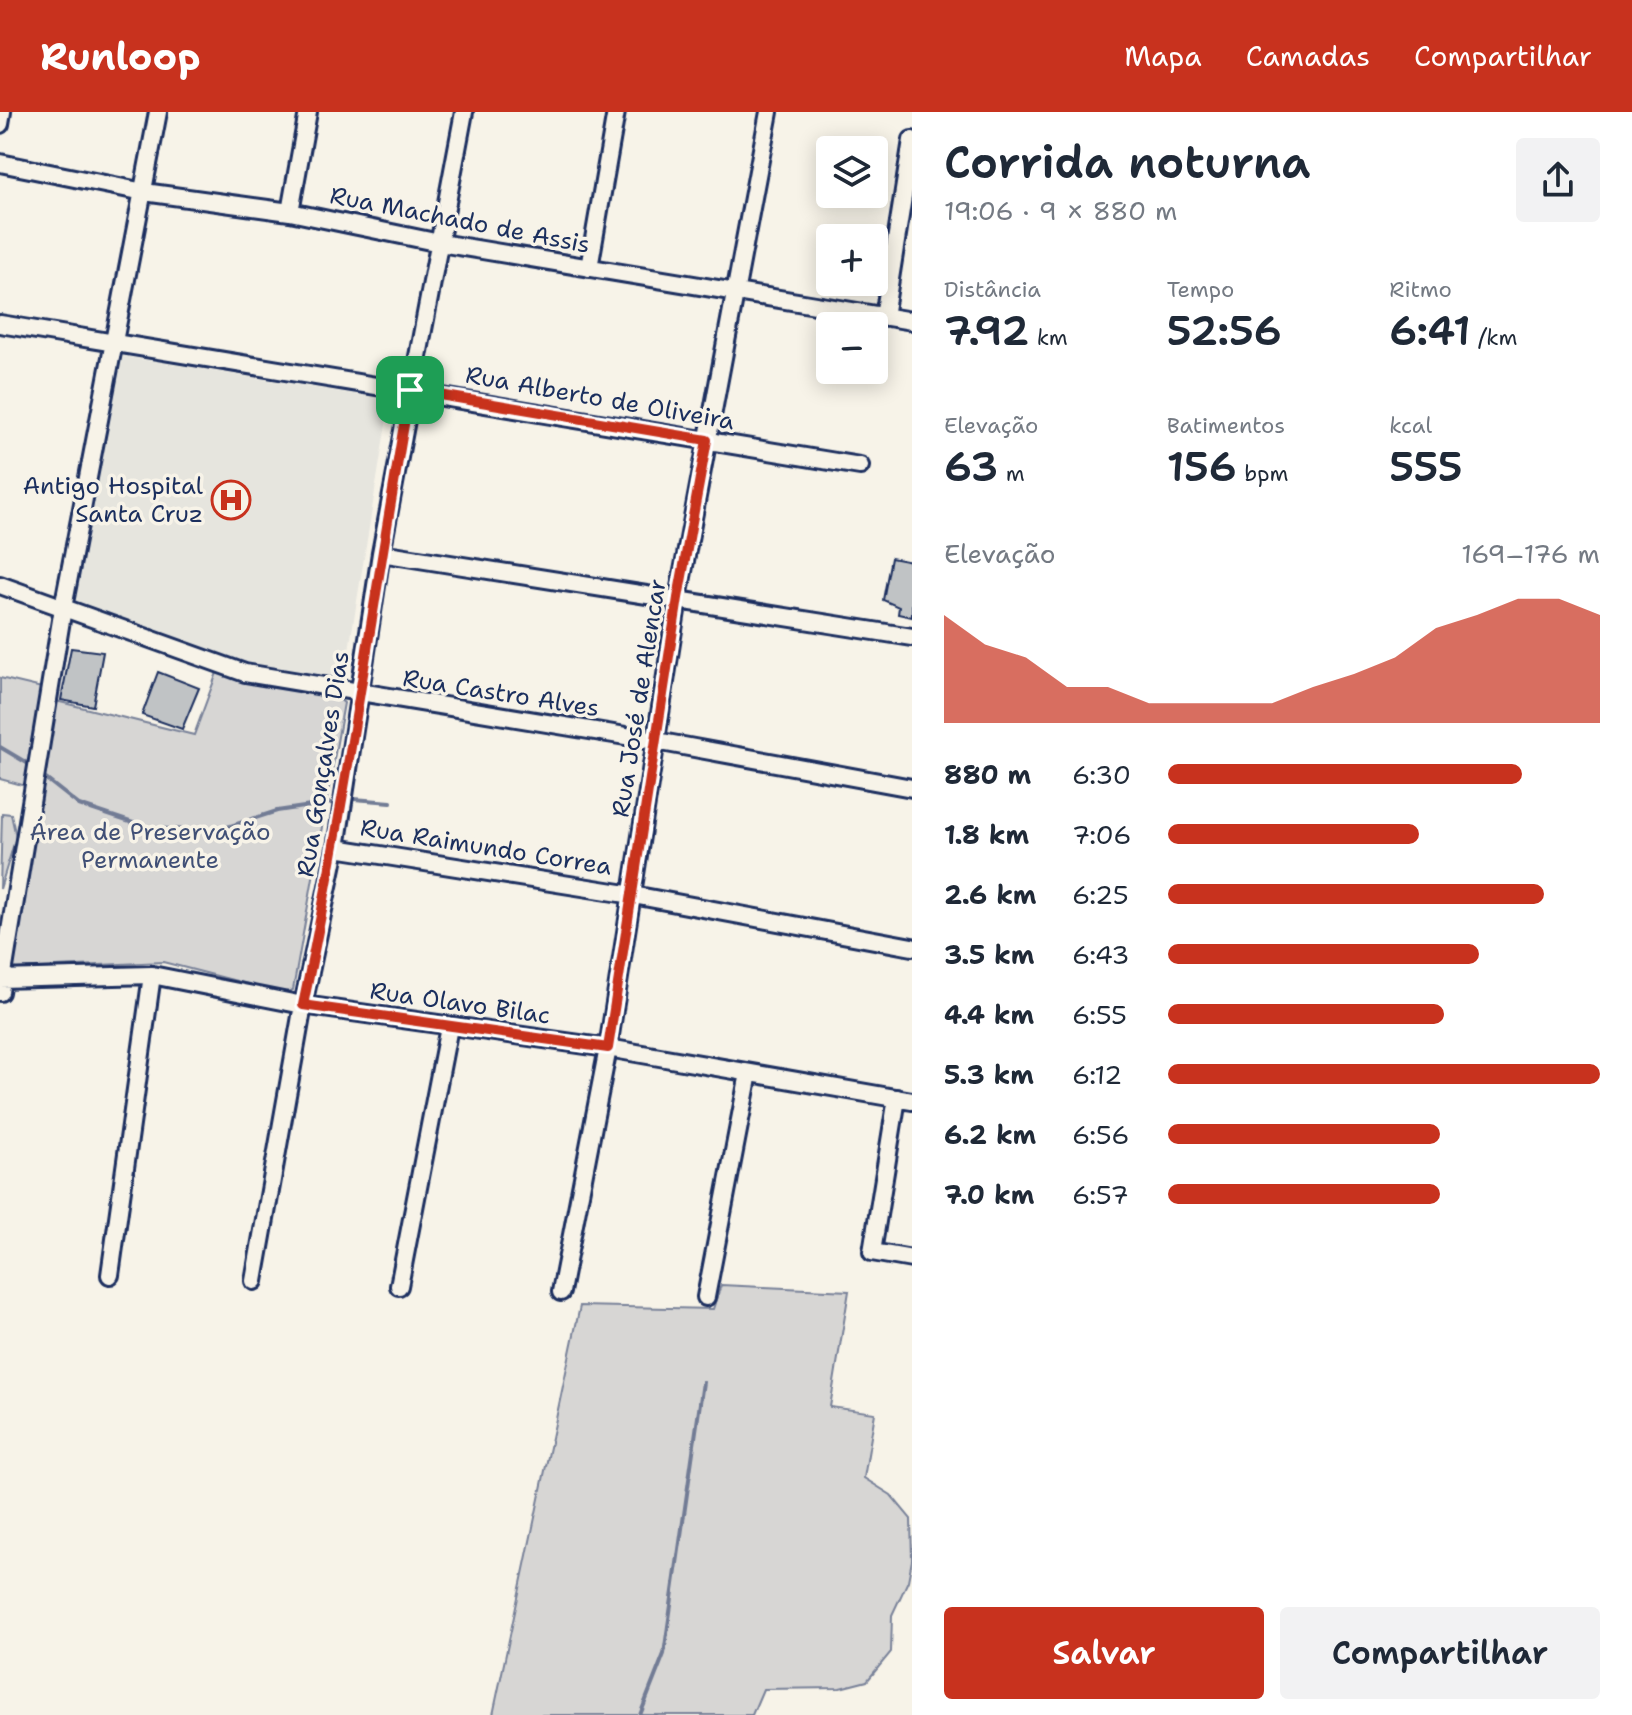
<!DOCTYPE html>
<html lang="pt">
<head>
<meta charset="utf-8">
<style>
  :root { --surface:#fff; --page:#f2f2f3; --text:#1f2937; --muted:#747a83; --accent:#c8321e }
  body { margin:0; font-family:"Shantell Sans",sans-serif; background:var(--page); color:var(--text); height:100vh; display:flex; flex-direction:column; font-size:30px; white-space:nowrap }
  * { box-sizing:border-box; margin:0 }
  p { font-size:26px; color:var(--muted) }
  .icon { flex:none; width:44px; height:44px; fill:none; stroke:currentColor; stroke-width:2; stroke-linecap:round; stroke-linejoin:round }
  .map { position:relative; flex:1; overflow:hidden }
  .panel { display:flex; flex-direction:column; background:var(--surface); width:720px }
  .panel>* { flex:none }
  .fabs { position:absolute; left:816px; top:24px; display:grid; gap:16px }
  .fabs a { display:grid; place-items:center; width:72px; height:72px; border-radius:8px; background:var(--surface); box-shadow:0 4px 20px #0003; font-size:40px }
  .pin { position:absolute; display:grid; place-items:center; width:68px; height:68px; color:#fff; margin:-34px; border-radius:16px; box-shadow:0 4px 12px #0006 }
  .round { display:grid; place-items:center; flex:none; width:84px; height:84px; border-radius:8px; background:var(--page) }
  .summary { display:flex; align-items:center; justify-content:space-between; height:136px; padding:0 32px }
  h1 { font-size:44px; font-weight:600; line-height:60px }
  .figures { display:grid; grid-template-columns:repeat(3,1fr); gap:12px; height:136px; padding:8px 32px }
  .figures div { display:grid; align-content:center }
  .figures b { font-size:40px; font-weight:600 }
  .figures small { font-size:22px; font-weight:400 }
  .figures p { font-size:22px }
  .chart { height:224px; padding:16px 32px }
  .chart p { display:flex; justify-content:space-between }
  .chart svg { width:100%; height:144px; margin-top:8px; fill:var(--accent); opacity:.7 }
  .cta { display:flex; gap:16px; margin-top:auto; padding:16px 32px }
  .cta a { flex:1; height:92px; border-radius:8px; background:var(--accent); color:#fff; font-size:32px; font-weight:600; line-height:92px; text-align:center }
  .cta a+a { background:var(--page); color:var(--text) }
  ul { padding:0 32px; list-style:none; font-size:26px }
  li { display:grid; grid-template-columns:128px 96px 1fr; align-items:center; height:60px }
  li i { height:20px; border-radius:10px; background:var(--accent) }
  header { display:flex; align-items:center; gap:48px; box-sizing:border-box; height:112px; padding:0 40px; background:var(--accent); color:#fff }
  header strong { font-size:38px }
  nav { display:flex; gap:44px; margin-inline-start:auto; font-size:28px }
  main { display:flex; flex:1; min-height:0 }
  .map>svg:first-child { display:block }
  .built { fill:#e6e5de }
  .green { fill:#d7d6d4; stroke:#798299; stroke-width:2 }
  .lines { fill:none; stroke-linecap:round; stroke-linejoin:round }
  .stream { stroke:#727c95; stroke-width:4 }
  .building { fill:#c0c3c5; stroke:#1b2f5e; stroke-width:2 }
  .street-casing { stroke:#1b2f5e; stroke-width:22 }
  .street { stroke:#f7f3e8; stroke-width:16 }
  .route-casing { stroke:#fff; stroke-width:16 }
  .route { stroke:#c8321e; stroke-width:10 }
  .labels { text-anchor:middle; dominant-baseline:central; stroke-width:7; stroke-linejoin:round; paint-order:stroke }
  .street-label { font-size:24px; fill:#1b2f5e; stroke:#f7f3e8 }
  .poi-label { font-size:24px; fill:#1b2f5e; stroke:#f7f3e8; text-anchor:end }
  .park-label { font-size:24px; fill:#415076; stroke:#f7f3e8 }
</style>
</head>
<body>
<header>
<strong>Runloop</strong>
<nav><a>Mapa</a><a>Camadas</a><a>Compartilhar</a></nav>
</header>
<main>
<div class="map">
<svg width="912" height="1603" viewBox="0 0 912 1603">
  <rect width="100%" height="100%" fill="#f7f3e8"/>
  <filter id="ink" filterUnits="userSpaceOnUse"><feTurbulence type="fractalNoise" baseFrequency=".0125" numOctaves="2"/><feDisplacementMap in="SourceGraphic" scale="16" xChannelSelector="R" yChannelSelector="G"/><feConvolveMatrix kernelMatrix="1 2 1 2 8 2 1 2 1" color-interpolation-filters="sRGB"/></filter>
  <g filter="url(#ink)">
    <path class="built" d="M116,243L378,286L389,294L345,562L341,566L246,555L92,496L74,494L72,490Z"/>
    <path class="green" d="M218,558L332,582L344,591L293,878L283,881L163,850L13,857L10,852L56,589L194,623Z
      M0,566L42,576L26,674L0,667Z
      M2,701L11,702L16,725L0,777Z
      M721,1173L849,1179L830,1295L875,1301L864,1366L891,1383L911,1407L912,1448L908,1469L892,1503L891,1540L867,1569L840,1576L763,1577L752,1603H493L580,1194L713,1197Z"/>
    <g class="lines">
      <path class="stream" d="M0,635L27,651
        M46,667L79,693L148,716L215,719L277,699L331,691
        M354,687L391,690
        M640,1603L664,1542L703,1270"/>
    </g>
    <path class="building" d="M891,446L912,450V505L898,502L899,495L883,488Z
      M71,536L103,540L93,594L61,588Z
      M158,560L199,576L182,617L142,603Z"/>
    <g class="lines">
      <defs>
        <path id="street" d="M0,12L2,0
          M0,51L144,80L290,100L440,131L912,209
          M290,100L308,0
          M589,156L616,0
          M884,205L912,28
          M0,212L860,354
          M381,441L912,525
          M0,473L245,561L656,629L912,676
          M336,736L633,783L912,835
          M0,867L152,863L303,893L608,936L912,989
          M0,880L63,496L158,0
          M897,986L872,1140L912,1147
          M110,1163L152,863
          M254,1169L303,893L336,736L381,441L464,0
          M399,1174L449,915
          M561,1180L608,936L678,486L769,0
          M706,1185L749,961"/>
      </defs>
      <use href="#street" class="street-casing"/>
      <use href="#street" class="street"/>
    </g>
  </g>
  <g class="lines" filter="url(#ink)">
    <defs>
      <path id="route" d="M410,278L707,328L678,486L608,936L303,893C346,689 374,483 410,278Z"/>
    </defs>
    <use href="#route" class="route-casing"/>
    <use href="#route" class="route"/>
  </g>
  <defs>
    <symbol id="hospital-ring" viewBox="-11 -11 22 22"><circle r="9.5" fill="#f7f3e8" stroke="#c8321e" stroke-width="1.5"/><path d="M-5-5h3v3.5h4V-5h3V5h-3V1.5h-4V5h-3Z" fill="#c8321e"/></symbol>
  </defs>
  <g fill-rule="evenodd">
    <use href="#hospital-ring" x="209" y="366" width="44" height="44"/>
  </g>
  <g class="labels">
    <g class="street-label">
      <text transform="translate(460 108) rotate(11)">Rua Machado de Assis</text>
      <text transform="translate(600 286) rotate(10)">Rua Alberto de Oliveira</text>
      <text transform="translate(501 581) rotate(9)">Rua Castro Alves</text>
      <text transform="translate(639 586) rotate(-81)">Rua José de Alencar</text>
      <text transform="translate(323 652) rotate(-81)">Rua Gonçalves Dias</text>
      <text transform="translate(486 735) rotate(9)">Rua Raimundo Correa</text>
      <text transform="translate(460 891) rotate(8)">Rua Olavo Bilac</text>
    </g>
    <g class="poi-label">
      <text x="203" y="374">Antigo Hospital<tspan x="203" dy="28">Santa Cruz</tspan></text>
    </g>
    <g class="park-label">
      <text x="150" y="720">Área de Preservação<tspan x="150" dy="28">Permanente</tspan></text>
    </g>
  </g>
</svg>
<div class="fabs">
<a><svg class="icon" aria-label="layers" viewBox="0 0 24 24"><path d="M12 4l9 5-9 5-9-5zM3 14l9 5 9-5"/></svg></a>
<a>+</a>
<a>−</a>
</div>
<div class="pin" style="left:410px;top:278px;background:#1e9e55"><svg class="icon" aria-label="arrive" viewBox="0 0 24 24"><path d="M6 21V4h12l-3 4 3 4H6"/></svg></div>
</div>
<section class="panel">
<div class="summary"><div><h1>Corrida noturna</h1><p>19:06 · 9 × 880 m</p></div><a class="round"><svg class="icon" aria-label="share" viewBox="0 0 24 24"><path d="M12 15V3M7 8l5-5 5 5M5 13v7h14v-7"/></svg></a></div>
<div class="figures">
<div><p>Distância</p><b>7.92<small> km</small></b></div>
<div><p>Tempo</p><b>52:56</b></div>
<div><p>Ritmo</p><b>6:41<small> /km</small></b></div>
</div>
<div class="figures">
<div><p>Elevação</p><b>63<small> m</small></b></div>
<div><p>Batimentos</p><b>156<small> bpm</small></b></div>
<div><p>kcal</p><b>555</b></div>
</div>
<div class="chart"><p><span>Elevação</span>169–176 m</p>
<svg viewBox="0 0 160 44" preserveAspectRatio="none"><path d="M0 44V11L10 20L20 24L30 33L40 33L50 38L60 38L70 38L80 38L90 33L100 29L110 24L120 15L130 11L140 6L150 6L160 11V44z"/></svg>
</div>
<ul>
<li><b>880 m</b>6:30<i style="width:82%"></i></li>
<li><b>1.8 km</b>7:06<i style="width:58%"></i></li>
<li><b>2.6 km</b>6:25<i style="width:87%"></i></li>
<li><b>3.5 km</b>6:43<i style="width:72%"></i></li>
<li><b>4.4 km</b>6:55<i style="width:64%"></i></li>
<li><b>5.3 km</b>6:12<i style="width:100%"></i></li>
<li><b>6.2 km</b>6:56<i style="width:63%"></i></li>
<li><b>7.0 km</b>6:57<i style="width:63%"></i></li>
</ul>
<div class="cta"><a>Salvar</a><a>Compartilhar</a></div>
</section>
</main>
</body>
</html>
